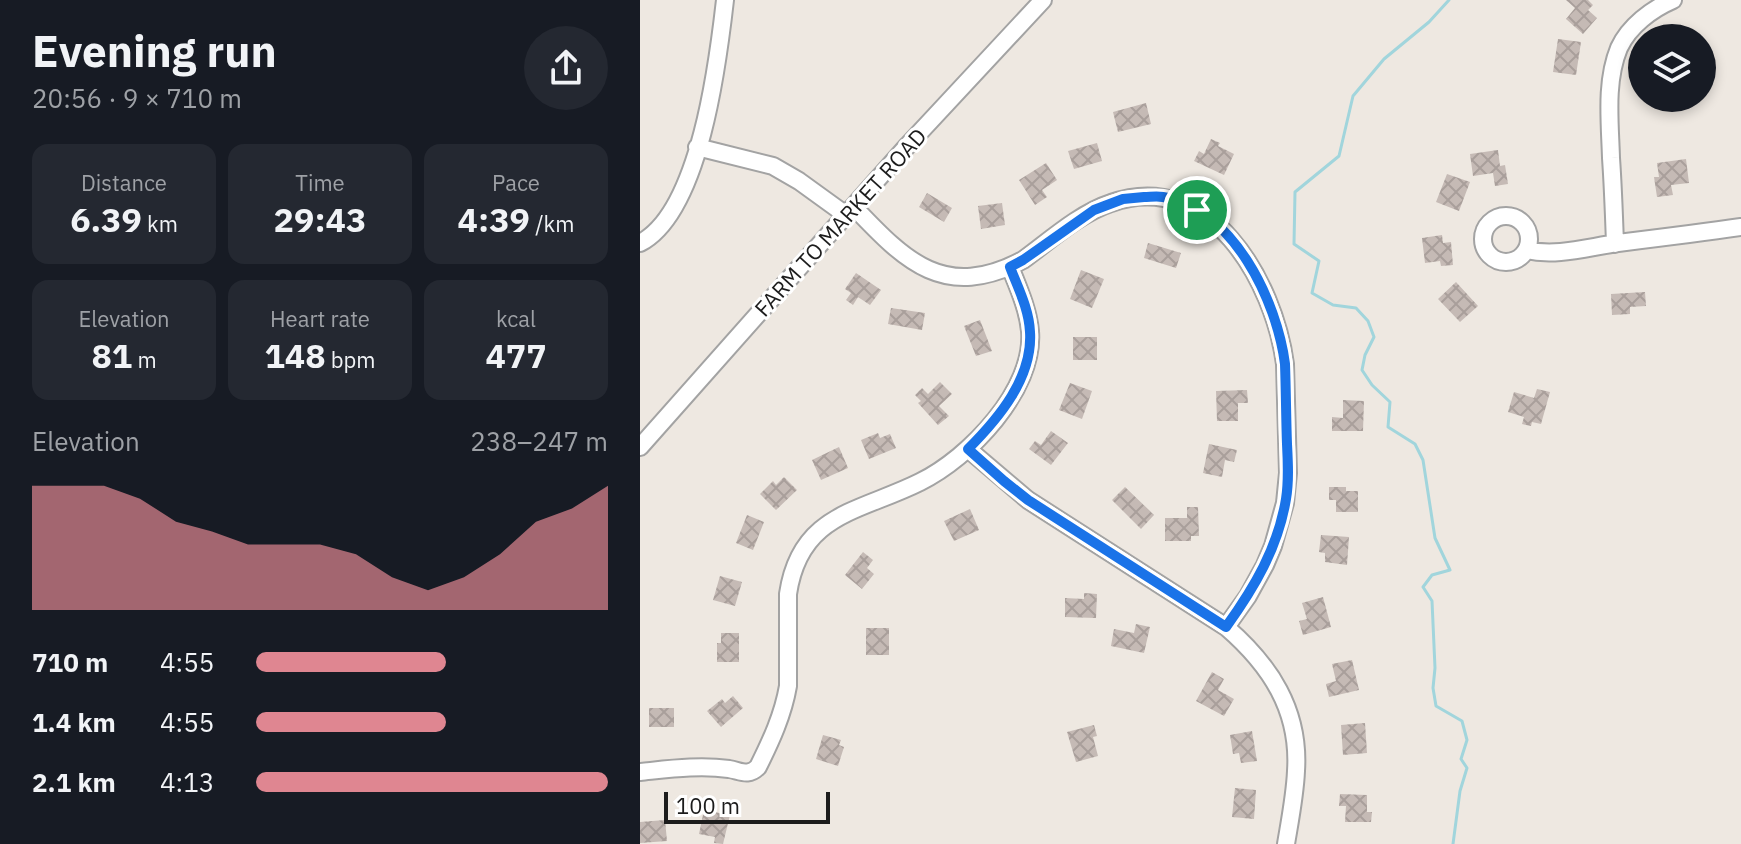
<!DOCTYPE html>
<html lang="en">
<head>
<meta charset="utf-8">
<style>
  :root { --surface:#171b24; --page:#242831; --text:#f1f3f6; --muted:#9ea1a6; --accent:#df8691 }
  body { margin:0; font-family:"IBM Plex Sans",sans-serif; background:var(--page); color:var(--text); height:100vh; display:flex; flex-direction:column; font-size:30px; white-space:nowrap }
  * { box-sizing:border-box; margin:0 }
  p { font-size:26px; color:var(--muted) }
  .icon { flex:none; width:44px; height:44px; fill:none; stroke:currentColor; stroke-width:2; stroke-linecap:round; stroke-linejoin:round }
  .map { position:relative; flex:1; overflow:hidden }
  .panel { display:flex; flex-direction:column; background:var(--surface); width:640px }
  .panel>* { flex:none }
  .fabs { position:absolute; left:988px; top:24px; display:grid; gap:16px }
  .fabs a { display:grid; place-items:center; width:88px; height:88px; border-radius:50%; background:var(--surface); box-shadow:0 4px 12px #0003; font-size:40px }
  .scale { position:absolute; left:24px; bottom:20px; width:166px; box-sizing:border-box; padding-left:8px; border:4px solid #1c1c1c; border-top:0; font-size:22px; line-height:28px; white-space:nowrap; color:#1c1c1c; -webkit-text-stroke:6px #fff; paint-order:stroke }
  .pin { position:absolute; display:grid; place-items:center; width:68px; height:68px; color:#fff; margin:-34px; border:4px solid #fff; border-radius:50%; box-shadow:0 2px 8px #0007 }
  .round { display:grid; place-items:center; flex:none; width:84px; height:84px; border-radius:42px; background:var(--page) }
  .head { display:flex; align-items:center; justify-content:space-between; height:136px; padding:0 32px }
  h1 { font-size:44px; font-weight:700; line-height:60px }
  .stats { display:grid; grid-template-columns:repeat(3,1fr); gap:12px; height:136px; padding:8px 32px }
  .stats div { display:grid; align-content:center; border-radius:16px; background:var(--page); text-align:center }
  .stats b { font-size:34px; font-weight:700 }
  .stats small { font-size:22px; font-weight:400 }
  .stats p { font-size:22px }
  .chart { height:224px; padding:16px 32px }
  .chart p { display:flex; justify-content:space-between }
  .chart svg { width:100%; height:144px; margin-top:8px; fill:var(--accent); opacity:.7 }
  ul { padding:0 32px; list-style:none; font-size:26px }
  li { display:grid; grid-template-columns:128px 96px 1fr; align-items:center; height:60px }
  li i { height:20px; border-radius:10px; background:var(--accent) }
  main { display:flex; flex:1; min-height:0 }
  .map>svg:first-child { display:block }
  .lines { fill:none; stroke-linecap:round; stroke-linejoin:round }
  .stream { stroke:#a1d5dc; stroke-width:3 }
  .building { fill:url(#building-cross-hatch) }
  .minor-casing { stroke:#a3a3a3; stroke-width:20 }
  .minor { stroke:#fff; stroke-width:16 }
  .route-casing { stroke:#fff; stroke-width:16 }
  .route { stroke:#1a73e8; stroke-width:10 }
  .labels { text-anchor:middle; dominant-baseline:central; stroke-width:6; stroke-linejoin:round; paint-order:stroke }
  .street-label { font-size:22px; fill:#1c1c1c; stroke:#fff }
</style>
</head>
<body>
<main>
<section class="panel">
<div class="head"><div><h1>Evening run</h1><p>20:56 · 9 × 710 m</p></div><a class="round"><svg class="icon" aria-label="share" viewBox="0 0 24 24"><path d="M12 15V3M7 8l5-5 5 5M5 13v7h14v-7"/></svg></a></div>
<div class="stats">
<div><p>Distance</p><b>6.39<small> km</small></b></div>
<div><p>Time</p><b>29:43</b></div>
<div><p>Pace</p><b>4:39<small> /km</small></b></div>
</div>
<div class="stats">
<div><p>Elevation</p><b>81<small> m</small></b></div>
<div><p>Heart rate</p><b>148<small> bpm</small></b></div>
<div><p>kcal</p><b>477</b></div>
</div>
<div class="chart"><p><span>Elevation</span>238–247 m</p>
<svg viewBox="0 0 160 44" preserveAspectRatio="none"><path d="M0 44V6L10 6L20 6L30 10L40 17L50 20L60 24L70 24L80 24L90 27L100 34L110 38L120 34L130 27L140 17L150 13L160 6V44z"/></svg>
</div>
<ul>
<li><b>710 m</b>4:55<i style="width:54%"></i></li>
<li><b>1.4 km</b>4:55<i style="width:54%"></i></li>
<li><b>2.1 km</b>4:13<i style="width:100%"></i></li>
</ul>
</section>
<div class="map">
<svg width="1101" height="844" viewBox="0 0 1101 844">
  <defs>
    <pattern id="building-cross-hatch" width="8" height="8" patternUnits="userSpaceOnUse" patternTransform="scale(2)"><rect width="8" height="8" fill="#c5bab5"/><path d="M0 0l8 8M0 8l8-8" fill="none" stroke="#a99f9b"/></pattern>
  </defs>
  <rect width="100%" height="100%" fill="#eee8e1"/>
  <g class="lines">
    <path class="stream" d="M809,0L789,22L744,59L713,96L699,156L655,192L654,244L679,261L672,293L693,305L716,308L728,321L734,337L725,355L722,370L732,385L750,402L748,427L775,444L783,460L795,538L810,570L792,575L783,587L792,601L795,668L793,688L796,706L822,721L827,740L821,759L827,768L820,791L813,844"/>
  </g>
  <path class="building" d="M926,0H948L953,5L948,10L957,18L943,34L926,19L935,8Z
    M918,39L941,42L936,75L913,72Z
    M506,103L511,124L478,132L473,112Z
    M571,139L580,143L578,146L594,154L584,175L554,161L559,151L564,154Z
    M457,143L462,161L434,169L428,151Z
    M858,150L860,166L865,165L868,184L855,186L853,173L833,176L830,154Z
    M1046,159L1049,183L1031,185L1033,195L1017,197L1014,177H1019L1017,163Z
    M406,163L417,180L402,190L407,197L395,205L379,180Z
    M807,174L830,182L819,211L796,202Z
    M287,193L312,208L304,222L279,207Z
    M362,203L365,225L341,229L338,206Z
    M802,235L803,243L811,242L813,265L801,266L800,261L785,263L782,238Z
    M508,243L541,253L536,268L504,258Z
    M441,270L464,279L452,308L430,299Z
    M216,273L241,290L230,305L218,297L213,305L206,300L211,293L205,289Z
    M816,282L838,306L820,322L798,299Z
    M1005,292L1006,306L990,307V314L972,315L971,294Z
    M251,308L285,313L282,330L248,324Z
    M340,320L352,351L336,356L324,326Z
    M433,337H457V360H433Z
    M300,382L312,394L299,406L309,416L298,425L278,403L281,401L275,395L282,388L288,394Z
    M430,383L452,391L442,419L419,410Z
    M897,389L910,392L901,424L892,422L891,426L882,424L884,417L868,412L874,392L894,398Z
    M607,390L608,403H598V421H577L576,391Z
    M703,400L724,401L723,431H692V417L703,418Z
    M411,431L428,443L411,465L389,449L395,441L401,445Z
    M238,433L240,438L250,434L256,448L229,459L221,440Z
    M569,444L597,450L594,462L585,460L582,477L563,473Z
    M199,447L208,468L181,480L172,460Z
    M144,477L157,490L136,510L120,494L133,481L136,485Z
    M485,487L514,515L501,529L472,500Z
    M689,487H706V491H718V512H696V500H689Z
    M547,507H558L559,536H551V541H525V518H547Z
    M330,509L339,530L314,541L304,521Z
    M107,515L124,522L113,550L96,543Z
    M681,535L709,537L707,565L685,562V553L679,552Z
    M223,552L233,560L227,568L234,574L222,589L205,575Z
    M80,576L102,582L95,606L73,600Z
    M444,593L457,594L456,618L425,617V598L444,599Z
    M683,597L691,627L663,635L659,621L667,619L662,603Z
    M496,624L510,627L504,653L471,646L474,629L494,633Z
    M226,628H249V655H226Z
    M81,633H99V662H77V643H81Z
    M712,660L719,690L689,697L686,684L696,681L692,664Z
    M572,672L584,679L578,690L594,699L584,716L556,701Z
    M93,696L103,708L81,727L67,711L82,699L85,703Z
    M9,708H34V727H9Z
    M725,723L727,753L703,755L701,725Z
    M454,725L457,736L453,737L458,756L436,762L427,732Z
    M612,731L617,761L601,763L599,753L593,754L590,735Z
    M183,735L201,740L199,745L204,747L198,766L176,759Z
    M595,788L616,790L614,819L592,817Z
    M700,794L727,795V812H732L731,822H705L706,806H699Z
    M64,810L90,815L83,844L74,843L75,837L59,834Z
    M25,820L27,841L0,843V822Z"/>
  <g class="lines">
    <defs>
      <path id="minor" d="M57,147L133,166L159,181L206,215
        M214,207C266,262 305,301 383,260C409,241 440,213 471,203C570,168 634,281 645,364L648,473L645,503L633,546L625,565L608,596L586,627
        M843 239a23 23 0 1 1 46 0a23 23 0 1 1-46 0Z
        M0,243C60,212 78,62 85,0
        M975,244C974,215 973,186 971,158C970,122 965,82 979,48C989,26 1012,9 1033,0
        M886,250C917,257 948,247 978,243C1019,238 1060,233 1101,227
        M0,447L268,145L403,0
        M328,449L388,500L586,627C630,665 660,710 656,771C655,795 650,820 646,844
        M0,772C30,769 59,765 89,769C101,771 108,777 118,767C131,741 143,715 148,686V594C160,513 220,512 280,482C329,458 395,390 390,331C388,309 378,287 370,267"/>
    </defs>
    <use href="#minor" class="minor-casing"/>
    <use href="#minor" class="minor"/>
  </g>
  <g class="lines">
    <defs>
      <path id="route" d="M504,197C510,197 517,196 523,197C593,208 637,301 645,364C646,391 646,417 647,444C648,463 649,481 646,499C638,548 614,588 586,627L388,500L364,481L328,449C358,419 393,378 390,332C389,309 378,288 370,267L383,260L454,210L483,199Z"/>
    </defs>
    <use href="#route" class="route-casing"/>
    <use href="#route" class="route"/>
  </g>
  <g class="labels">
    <g class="street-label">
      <text transform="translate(200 222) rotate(-48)">FARM TO MARKET ROAD</text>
    </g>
  </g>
</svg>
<div class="fabs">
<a><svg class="icon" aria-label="layers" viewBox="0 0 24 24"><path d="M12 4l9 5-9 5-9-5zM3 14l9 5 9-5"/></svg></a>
</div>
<div class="scale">100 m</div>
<div class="pin" style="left:557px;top:210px;background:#1e9e55"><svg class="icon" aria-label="arrive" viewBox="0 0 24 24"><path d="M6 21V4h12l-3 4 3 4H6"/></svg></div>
</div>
</main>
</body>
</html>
